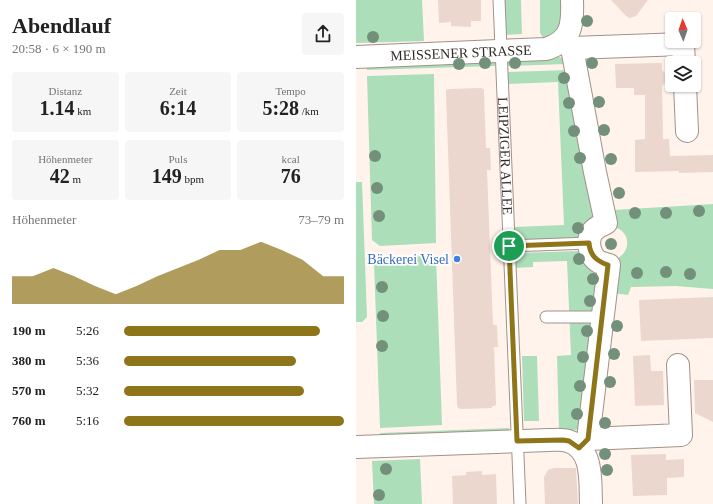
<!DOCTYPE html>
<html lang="de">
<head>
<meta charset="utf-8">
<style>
  :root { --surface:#fff; --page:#f6f6f6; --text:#222; --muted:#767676; --accent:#8f751a }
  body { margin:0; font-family:Georgia,serif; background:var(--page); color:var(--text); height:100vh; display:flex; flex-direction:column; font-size:15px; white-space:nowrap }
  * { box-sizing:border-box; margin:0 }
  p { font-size:13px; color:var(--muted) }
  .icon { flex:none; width:22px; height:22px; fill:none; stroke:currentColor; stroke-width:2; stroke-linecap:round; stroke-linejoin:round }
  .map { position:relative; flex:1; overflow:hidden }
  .drawer { display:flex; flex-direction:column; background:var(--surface); width:356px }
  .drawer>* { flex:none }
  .needle { width:26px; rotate:358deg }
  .buttons { position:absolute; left:309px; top:12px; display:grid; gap:8px }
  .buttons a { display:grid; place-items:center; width:36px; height:36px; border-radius:4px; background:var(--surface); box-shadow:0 1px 3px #0004; font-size:20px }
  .pin { position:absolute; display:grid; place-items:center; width:34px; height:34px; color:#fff; margin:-17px; border:2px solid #fff; border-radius:50%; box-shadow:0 1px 4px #0007 }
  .round { display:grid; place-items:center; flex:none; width:42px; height:42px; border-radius:4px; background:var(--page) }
  .overview { display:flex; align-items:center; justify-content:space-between; height:68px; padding:0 12px }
  h1 { font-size:22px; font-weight:700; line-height:30px }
  .figures { display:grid; grid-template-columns:repeat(3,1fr); gap:6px; height:68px; padding:4px 12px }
  .figures div { display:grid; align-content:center; border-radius:4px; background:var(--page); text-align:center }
  .figures b { font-size:20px; font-weight:700 }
  .figures small { font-size:11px; font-weight:400 }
  .figures p { font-size:11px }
  .chart { height:112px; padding:8px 12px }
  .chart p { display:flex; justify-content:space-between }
  .chart svg { width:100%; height:72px; margin-top:4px; fill:var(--accent); opacity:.7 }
  ul { padding:0 12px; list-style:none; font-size:13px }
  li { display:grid; grid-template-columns:64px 48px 1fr; align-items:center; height:30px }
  li i { height:10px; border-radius:5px; background:var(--accent) }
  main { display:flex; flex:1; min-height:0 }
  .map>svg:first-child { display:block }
  .green { fill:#abdeb9 }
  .building { fill:#ebd7cd }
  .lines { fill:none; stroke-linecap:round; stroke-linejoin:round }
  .service-casing { stroke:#a39187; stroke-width:13 }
  .minor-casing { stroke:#a39187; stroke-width:24 }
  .service { stroke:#fff; stroke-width:11 }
  .minor { stroke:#fff; stroke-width:22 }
  .tree { fill:#73907b }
  .route-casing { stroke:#fff; stroke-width:8 }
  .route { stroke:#8f751a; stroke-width:5 }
  .shop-dot { fill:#3f7fe0; stroke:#fff; stroke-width:1.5 }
  .labels { text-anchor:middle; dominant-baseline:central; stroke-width:3.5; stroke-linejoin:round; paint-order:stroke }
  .street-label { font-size:14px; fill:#312925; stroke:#fff }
  .shop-label { font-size:14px; fill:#366cbe; stroke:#fff; text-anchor:end }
</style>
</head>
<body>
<main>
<section class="drawer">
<div class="overview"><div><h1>Abendlauf</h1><p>20:58 · 6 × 190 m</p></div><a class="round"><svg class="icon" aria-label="share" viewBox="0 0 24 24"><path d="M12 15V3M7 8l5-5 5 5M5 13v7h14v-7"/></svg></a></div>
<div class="figures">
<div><p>Distanz</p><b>1.14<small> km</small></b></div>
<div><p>Zeit</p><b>6:14</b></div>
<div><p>Tempo</p><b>5:28<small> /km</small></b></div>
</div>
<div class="figures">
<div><p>Höhenmeter</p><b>42<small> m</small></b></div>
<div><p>Puls</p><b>149<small> bpm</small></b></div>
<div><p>kcal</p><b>76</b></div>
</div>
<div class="chart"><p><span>Höhenmeter</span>73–79 m</p>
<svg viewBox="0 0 160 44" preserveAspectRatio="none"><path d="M0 44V27L10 27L20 22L30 27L40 33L50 38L60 33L70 27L80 22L90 17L100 11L110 11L120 6L130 11L140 17L150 27L160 27V44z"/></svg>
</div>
<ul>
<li><b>190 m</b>5:26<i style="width:89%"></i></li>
<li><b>380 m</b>5:36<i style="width:78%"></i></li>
<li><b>570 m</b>5:32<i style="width:82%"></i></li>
<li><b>760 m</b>5:16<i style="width:100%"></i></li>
</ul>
</section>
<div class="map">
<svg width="357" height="504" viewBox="0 0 357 504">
  <rect width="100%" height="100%" fill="#fff3ec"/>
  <path class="green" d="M0,0H66L68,41L0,43Z
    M148,0H165L166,34L149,35Z
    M184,0H207L205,30L189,41L184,33Z
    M199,56L207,58L212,64L152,66L151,60Z
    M139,61V66L11,70L10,65Z
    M213,70L242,215L225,237L158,241V227L208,225L202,82L152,84V72Z
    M78,74L80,243L24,246L16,240L11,76Z
    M0,182H6L11,317L6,322H0Z
    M357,204V289L320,286L275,287L272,295L257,293L262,258C274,251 275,234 261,228L257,210Z
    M225,251L247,270L222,429L216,431H203L201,356L215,355L211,261L177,262V267L159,268L158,255L160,253Z
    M80,256L86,425L24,428L18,263L24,257Z
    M166,356H181L183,421H168Z
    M153,428V433L24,438V433Z
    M64,459L66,504H18L16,461Z"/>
  <path class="building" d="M82,0H125V21H115V27L95,26V22L83,23Z
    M255,0H292L280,16L274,18L270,16Z
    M306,63V70L310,74V82L306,86L307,139H313L314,156L357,155V172L323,173V171L279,172V140L289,139V95H278V88H260L259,64Z
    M125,88L128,89V92L130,148H134L135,170H131L137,325H141L142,347H138L140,404L139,406H136V408L105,409L102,408L101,405L90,93V90L93,89Z
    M357,297V338L285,341L283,300Z
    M294,355L295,371H307L308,405L279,406L277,356Z
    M338,380H357V422L339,413Z
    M310,454V460L328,459V477L311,478V495L277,496L275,455Z
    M198,468H220L222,504H189L188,477L192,470Z
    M126,471V475L140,474L141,504H97L96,476L110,475V472Z"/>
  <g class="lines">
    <defs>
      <g id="service">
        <path id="s1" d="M143,0L164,504"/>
        <path d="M153,246L233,243"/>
        <path d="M190,317H246"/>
      </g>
      <g id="minor">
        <path d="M216,48L239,172L250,223C245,225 241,227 237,231C230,240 233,256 243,262C246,263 250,264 253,265L232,439"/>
        <path d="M216,48L327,44L328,63"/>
        <path id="s2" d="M0,57L190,49C216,41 217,24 216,0"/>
        <path d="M329,85L331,131"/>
        <path d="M232,439L325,435L322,365"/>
        <path d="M0,447L193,440C199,440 206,439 212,441C238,449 234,482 235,504"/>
      </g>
    </defs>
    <use href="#service" class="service-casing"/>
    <use href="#minor" class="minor-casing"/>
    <use href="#service" class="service"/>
    <use href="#minor" class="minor"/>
  </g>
  <g class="tree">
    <circle cx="231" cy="21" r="6"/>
    <circle cx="17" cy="37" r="6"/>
    <circle cx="129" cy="63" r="6"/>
    <circle cx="159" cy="63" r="6"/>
    <circle cx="236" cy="63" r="6"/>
    <circle cx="103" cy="64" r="6"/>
    <circle cx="208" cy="78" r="6"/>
    <circle cx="243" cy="102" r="6"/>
    <circle cx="213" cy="103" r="6"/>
    <circle cx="248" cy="130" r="6"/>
    <circle cx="218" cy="131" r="6"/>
    <circle cx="19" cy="156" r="6"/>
    <circle cx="224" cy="158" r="6"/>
    <circle cx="255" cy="159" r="6"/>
    <circle cx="21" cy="188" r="6"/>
    <circle cx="263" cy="193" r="6"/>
    <circle cx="343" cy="211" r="6"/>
    <circle cx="279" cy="213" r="6"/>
    <circle cx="310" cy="213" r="6"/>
    <circle cx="23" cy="216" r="6"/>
    <circle cx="222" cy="228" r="6"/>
    <circle cx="255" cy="244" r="6"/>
    <circle cx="223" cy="259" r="6"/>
    <circle cx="310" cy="272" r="6"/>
    <circle cx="281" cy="273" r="6"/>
    <circle cx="334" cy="274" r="6"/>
    <circle cx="237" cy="279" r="6"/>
    <circle cx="26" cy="287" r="6"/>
    <circle cx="234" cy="301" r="6"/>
    <circle cx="27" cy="316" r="6"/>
    <circle cx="261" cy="326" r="6"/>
    <circle cx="231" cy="331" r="6"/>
    <circle cx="26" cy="346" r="6"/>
    <circle cx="258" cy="354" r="6"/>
    <circle cx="227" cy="357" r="6"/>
    <circle cx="254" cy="382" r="6"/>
    <circle cx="224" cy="386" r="6"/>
    <circle cx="221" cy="414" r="6"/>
    <circle cx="249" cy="423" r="6"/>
    <circle cx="249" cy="454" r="6"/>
    <circle cx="30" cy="469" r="6"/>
    <circle cx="251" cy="470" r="6"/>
    <circle cx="23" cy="495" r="6"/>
  </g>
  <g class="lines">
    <defs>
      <path id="route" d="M233,243C234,256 241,261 252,265L232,439L223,448L213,441L207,440L161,441L153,246Z"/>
    </defs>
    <use href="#route" class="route-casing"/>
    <use href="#route" class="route"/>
  </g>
  <circle class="shop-dot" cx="101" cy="259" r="4"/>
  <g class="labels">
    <g class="street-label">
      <text stroke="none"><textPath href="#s2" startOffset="105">MEISSENER STRASSE</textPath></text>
      <text stroke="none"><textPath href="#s1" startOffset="156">LEIPZIGER ALLEE</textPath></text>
    </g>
    <g class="shop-label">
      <text x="93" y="259">Bäckerei Visel</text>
    </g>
  </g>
</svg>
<div class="buttons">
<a><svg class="needle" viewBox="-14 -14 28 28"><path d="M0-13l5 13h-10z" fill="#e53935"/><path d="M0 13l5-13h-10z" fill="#767676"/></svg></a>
<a><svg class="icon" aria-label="layers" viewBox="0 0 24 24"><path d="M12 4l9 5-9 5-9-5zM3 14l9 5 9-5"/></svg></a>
</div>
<div class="pin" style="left:153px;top:246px;background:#1e9e55"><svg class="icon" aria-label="arrive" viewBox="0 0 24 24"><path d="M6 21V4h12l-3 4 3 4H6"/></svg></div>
</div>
</main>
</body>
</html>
